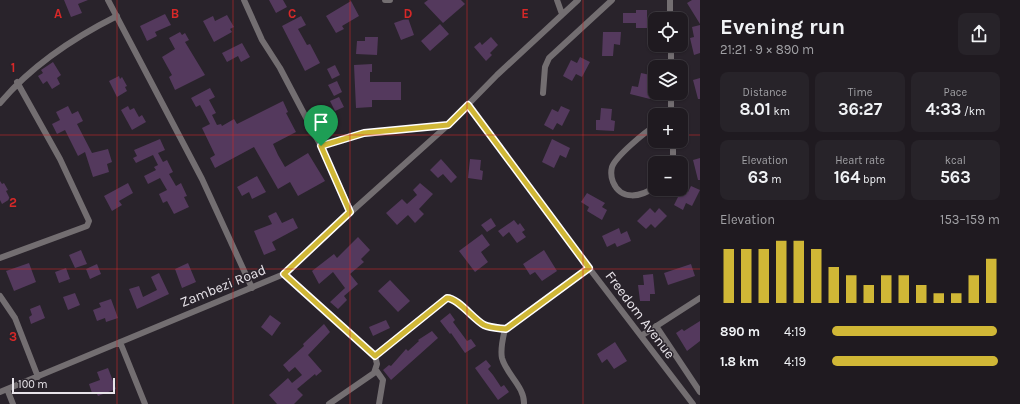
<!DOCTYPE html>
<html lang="en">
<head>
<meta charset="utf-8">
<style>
  :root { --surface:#1f1a20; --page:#272329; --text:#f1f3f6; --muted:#a1a1a5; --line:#3c383e; --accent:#d0b736 }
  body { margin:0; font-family:Karla,sans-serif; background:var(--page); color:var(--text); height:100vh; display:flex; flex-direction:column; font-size:15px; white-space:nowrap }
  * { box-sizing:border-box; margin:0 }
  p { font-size:13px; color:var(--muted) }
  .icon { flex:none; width:22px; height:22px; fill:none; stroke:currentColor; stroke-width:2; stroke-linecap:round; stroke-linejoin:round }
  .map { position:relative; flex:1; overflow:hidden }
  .sheet { display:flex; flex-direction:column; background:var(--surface); width:320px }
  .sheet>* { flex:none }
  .controls { position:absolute; left:648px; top:12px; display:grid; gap:8px }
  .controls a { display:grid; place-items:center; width:40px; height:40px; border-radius:8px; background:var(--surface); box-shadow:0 1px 3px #0004,0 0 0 1px var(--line); font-size:20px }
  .scale { position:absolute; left:12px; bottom:10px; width:103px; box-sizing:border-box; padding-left:4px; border:2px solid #e8e4ea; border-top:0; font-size:11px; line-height:14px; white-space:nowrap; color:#e8e4ea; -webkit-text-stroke:3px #29232b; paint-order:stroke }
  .pin { position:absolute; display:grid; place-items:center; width:34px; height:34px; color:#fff; margin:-41px -17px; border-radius:50% 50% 50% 0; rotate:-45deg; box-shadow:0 0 4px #0007 }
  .pin .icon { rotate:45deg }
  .round { display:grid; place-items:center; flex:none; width:42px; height:42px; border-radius:8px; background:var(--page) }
  .overview { display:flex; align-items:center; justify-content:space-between; height:68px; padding:0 20px }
  h1 { font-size:22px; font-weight:700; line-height:30px }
  .figures { display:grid; grid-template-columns:repeat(3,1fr); gap:6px; height:68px; padding:4px 20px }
  .figures div { display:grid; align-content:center; border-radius:8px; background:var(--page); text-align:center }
  .figures b { font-size:17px; font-weight:700 }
  .figures small { font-size:11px; font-weight:400 }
  .figures p { font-size:11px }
  .chart { height:112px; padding:8px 20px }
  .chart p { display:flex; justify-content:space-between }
  .chart svg { width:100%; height:72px; margin-top:4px; stroke:var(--accent); stroke-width:6 }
  ul { padding:0 20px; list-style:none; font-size:13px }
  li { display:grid; grid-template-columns:64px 48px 1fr; align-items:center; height:30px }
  li i { height:10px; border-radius:5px; background:var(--accent) }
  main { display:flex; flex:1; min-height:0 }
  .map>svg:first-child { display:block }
  .building { fill:#54395d }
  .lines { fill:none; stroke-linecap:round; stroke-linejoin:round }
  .street { stroke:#736e71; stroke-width:6 }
  .route-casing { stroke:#fff; stroke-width:8 }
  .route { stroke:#d0b736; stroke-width:5 }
  .grid { fill:none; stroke:#d62828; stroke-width:1; stroke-opacity:0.55 }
  .labels { text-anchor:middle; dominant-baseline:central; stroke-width:3; stroke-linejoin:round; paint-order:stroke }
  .street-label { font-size:14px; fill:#e8e4ea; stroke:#29232b }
  .grid-label { font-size:13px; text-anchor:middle; font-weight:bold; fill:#d62828; stroke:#29232b; stroke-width:3; stroke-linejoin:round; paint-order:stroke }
</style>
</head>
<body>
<main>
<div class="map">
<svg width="700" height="404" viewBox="0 0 700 404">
  <rect width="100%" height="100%" fill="#29232b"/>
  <path class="building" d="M64,0H88L78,4L82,13L71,17Z
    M269,0H283L287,7L276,13Z
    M428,0H461L465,4L443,23L424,3Z
    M692,0H700V24L687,3Z
    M351,1L359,16L342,26L344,29L336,33L326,16Z
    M636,10H647V28H636V23H623V13H636Z
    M165,14L171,25L155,32L157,36L147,41L140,26Z
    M227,15L234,27L230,29L232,32L214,42L203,21L213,16L215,21Z
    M301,16L306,25L298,29L307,45L310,44L320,63L305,71L282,26Z
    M408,18L414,35L401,40L394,23Z
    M440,24L449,34L430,51L421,41Z
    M700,25V53L694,55L690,38L694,37L692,27Z
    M180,32L182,35L185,33L189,40L185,42L205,75L175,90L169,77L172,75L162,57L175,49L169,38Z
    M603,32H621L620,45L614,44L613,56H602Z
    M365,37H378L377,55L356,54L357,41H365Z
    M491,37L498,45L490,53L492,55L486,61L474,47L480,42L482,45Z
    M242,43L250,57L241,62L238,56L227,62L222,53Z
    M580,57L590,62L582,77L576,74L572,81L563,76L571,60L577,63Z
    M53,62L61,75L57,78L60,84L52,89L47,81L43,84L38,76L43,73L41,70Z
    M372,64V72H370V82H401V100H372V107L356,108L354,65Z
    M335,65L340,75L332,79L327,69Z
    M641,73L655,76L650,99L630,94L632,86L638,87Z
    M119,76L120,79L122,77L127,86L125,87L127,91L117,97L109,81Z
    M700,78V99H698L693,80Z
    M337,81L342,92L334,96L328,85Z
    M210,88L215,97L209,100L216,113L212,115L217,125L221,124L222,126L234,119L237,124L283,101L288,112L286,113L296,132L273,144L278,155L285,167L308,153L325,181L298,196L290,182L278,189L254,147L215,168L210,158L215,155L202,128L210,124L200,105L196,107L191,98Z
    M339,97L344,107L335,111L330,101Z
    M68,106L72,114L78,111L83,121L77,124L92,153L108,149L112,162L107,164L109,172L93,177L85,152L78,156L65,130L57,134L52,124L60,120L56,112Z
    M128,106L130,110L134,108L139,117L142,115L146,122L132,130L121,110Z
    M561,106L570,110L562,126L557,123L553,130L544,125L552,109L558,112Z
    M601,108L612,109L611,120L615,121L614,131L596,130V120H600Z
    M160,139L165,150L158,153L163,162L167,160L173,172L169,174L176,186L181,183L187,196L184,197L189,207L174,214L167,201L163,203L159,194L167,190L160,178L148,184L144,176L156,170L154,167L158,165L153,155L136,163L133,158L137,156L134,150Z
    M552,139L570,148L566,158L560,155L554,168L542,162Z
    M700,158V180H698L693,160Z
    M441,159L457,177L451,183L443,174L438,178L430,170Z
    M470,159L481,160L480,170L483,171L482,180L468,178Z
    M257,176L266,192L252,199L249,192L242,196L237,187Z
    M0,181L2,184L4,183L8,190L6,191L10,199L2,204L0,200Z
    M128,183L133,193L119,201L122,205L112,211L104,196Z
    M420,183L433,194L419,209L424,214L415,223L408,215L397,225L386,213L402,199L407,204L417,195L413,190Z
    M691,186L700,190L692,206L686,203L683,210L674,205L682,189L688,192Z
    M587,193L605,203L602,207L607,210L602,220L587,211L589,207L581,202Z
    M650,208L655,213L659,208L667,216L655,228L651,224L646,229L637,221Z
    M276,212L282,223L293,218L298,228L272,242L276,250L264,255L254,231L272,224L268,216Z
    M491,218L496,226L487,232L481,225Z
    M514,220L518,225L520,223L525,230L522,232L526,237L517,243L509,232L503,237L498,231Z
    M619,228L621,234L627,231L631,241L617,247L615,243L607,247L602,236Z
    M482,234L490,245L481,252L488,262L475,272L459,251Z
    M358,237L370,250L361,259L364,262L350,274L358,284L344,296L347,300L338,309L330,302L345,288L333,272L319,284L312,271L334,254L337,258Z
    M81,250L87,264L75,268L69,255Z
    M544,250L557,271L542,281L535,272L530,275L523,264Z
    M29,263L36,282L14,291L6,271Z
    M188,263L196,282L182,288L175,269Z
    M97,264L101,274L90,279L86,269Z
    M691,264L695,276L668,285L664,273Z
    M66,268L70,279L59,283L55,272Z
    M159,273L169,294L137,309L129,289L139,286L143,297L157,290L151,277Z
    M653,274L655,294H650V301H640L638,285H644L643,275Z
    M390,280L410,301L398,312L378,291Z
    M75,293L80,305L68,310L63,297Z
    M111,299L118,318L106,322L105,318L97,321L93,310L101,307L99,303Z
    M40,305L45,318L31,324L29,317L32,315L30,309Z
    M450,313L455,320L453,322L467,341L471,339L476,346L465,353L451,333L450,334L440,321Z
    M270,315L281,323L272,336L261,327Z
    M386,320L390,328L373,336L369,327Z
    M700,321V341L687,351L676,333L682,329L684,331Z
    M324,324L330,332L308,355L322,371L316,376L315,374L297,389L303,395L294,404H277L269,395L288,378L292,383L302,375L295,367L289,372L283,365L304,346L303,344Z
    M432,331L438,338L391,380L383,370L389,365L391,366L406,349L408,351L419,341L418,340Z
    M615,342L627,361L614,369L607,359L602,363L597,354Z
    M486,360L491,366L488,369L493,375L501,387L504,385L509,392L498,400L475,368Z
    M108,368L116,389L98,396L96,392L92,393L89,384L100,380L97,372Z"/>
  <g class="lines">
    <path class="street" d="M108,0L202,179L252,288
      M244,0L262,40L280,68L321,146L351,212
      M385,0H390
      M557,0L562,14
      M670,0V19
      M671,45V67
      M543,93L545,67L549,58L612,0
      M671,93V115
      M0,103C32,65 73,38 117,16
      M468,105L589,268L693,404
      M655,126C645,132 616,156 612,167C611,171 611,177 613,182C621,201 641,197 655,187
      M321,146L364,133L448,125
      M673,163V141
      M0,258L87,226L89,221L60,159L17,82
      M284,274L375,356L377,364L374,373L329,404
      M0,296L15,318L38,377
      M656,326L700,392
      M505,329C503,338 500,349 502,358C506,374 525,387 524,404
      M641,336L700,298
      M120,342L145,404
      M375,356L447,298C458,298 473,319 484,325C490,329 498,328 505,329L589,268
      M376,370L383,380L379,404
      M7,389L13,404
      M0,392L284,274L351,212L448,125L497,75L578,0"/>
  </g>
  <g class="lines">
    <defs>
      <path id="route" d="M468,105L589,268L506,329C498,328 491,328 484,325C473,319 458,298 447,298L375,356L284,274L350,212L321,146L364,133L448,125Z"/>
    </defs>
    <use href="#route" class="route-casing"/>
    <use href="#route" class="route"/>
  </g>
  <path class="grid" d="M117,0V404M233,0V404M350,0V404M467,0V404M583,0V404M0,135H655M681,135H700M0,269H700"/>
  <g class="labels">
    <g class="street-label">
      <text transform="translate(223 286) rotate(-22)">Zambezi Road</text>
      <text transform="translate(640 315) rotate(53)">Freedom Avenue</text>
    </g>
  </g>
  <g class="grid-label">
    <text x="58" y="18">A</text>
    <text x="175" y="18">B</text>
    <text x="292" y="18">C</text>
    <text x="408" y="18">D</text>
    <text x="525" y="18">E</text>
    <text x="13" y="72">1</text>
    <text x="13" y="207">2</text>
    <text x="13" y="341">3</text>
  </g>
</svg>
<div class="controls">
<a><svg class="icon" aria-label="locate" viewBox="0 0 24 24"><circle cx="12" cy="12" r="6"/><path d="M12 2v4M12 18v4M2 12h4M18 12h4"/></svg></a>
<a><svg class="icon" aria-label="layers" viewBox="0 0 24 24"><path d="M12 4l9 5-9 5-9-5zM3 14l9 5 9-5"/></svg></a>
<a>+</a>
<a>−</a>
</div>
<div class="scale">100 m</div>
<div class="pin" style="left:321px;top:146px;background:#1e9e55"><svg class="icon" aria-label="arrive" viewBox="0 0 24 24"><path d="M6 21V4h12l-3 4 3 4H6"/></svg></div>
</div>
<section class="sheet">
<div class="overview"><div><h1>Evening run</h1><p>21:21 · 9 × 890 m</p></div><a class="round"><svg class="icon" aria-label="share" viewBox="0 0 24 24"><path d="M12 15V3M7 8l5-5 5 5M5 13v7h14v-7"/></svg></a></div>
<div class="figures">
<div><p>Distance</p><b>8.01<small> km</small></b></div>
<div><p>Time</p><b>36:27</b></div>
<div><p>Pace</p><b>4:33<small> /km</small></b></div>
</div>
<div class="figures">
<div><p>Elevation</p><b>63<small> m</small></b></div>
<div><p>Heart rate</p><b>164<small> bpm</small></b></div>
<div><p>kcal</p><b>563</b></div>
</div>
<div class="chart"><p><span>Elevation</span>153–159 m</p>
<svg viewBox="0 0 160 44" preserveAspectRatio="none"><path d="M5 44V11M15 44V11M25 44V11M35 44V6M45 44V6M55 44V11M65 44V22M75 44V27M85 44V33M95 44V27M105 44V27M115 44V33M125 44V38M135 44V38M145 44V27M155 44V17"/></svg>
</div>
<ul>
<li><b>890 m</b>4:19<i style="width:98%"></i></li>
<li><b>1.8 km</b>4:19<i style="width:99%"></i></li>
</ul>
</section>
</main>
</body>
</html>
